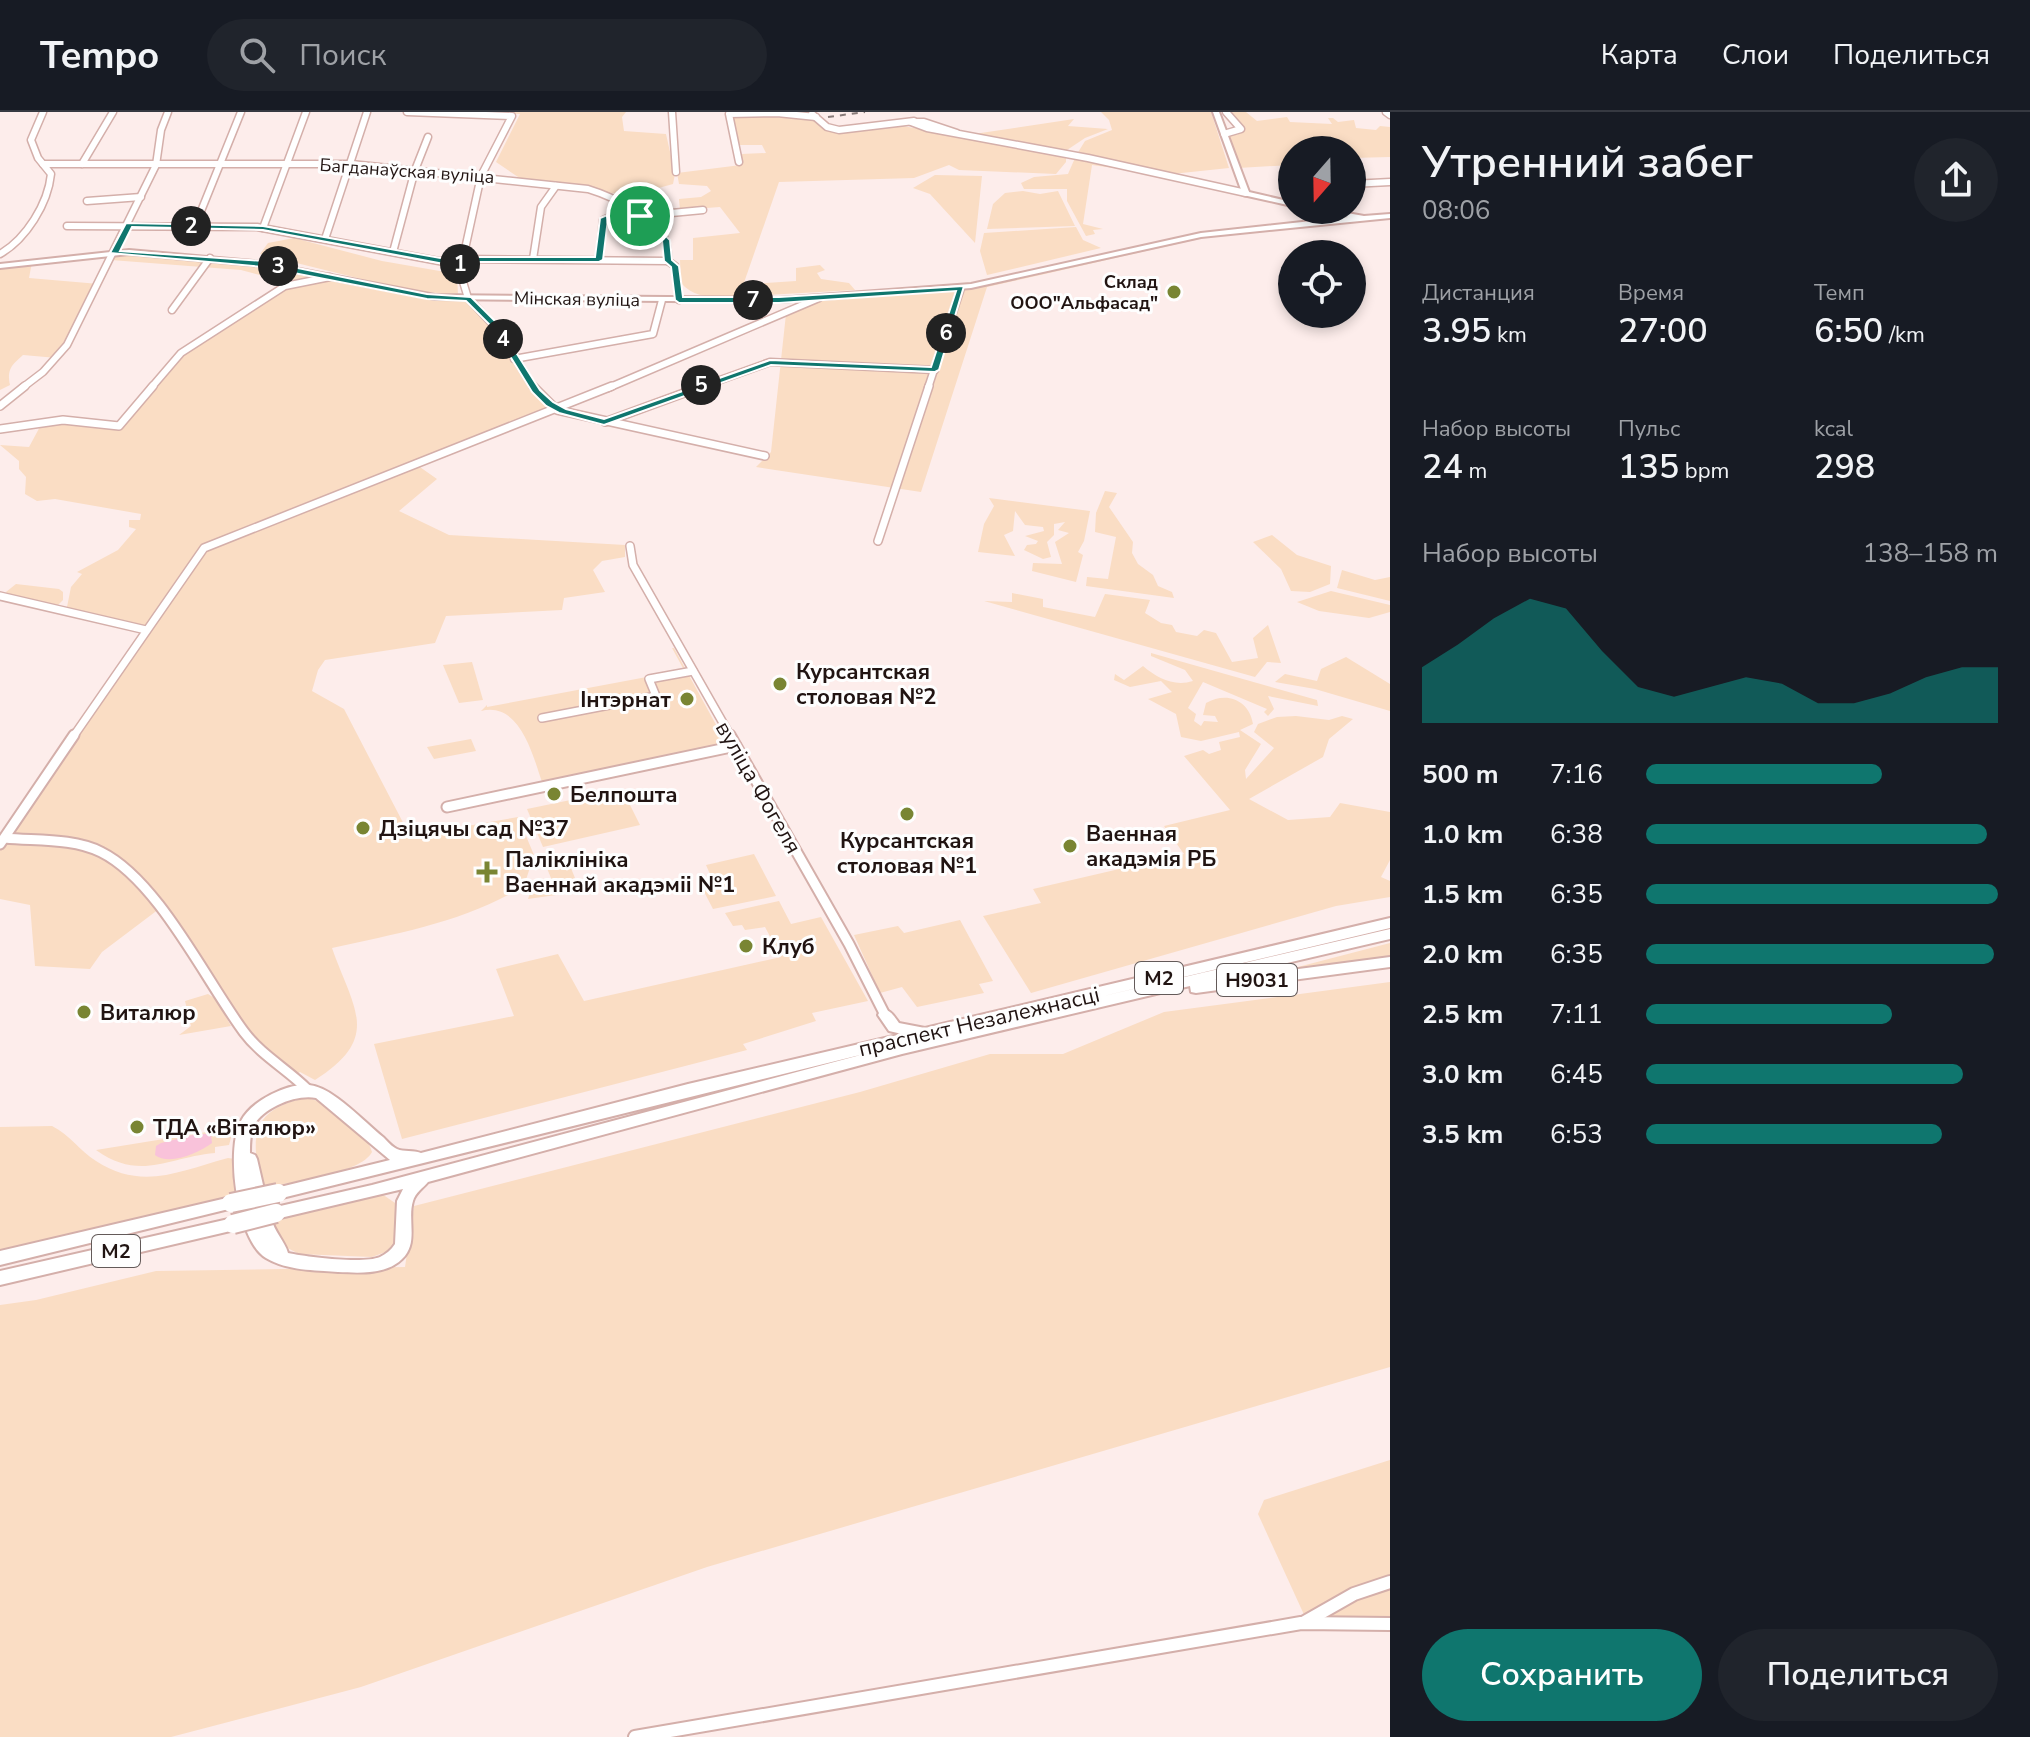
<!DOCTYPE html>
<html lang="ru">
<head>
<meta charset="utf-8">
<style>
  :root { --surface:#171b24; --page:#20242c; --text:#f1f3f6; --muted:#9ea1a6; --line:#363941; --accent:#0f766e }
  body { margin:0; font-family:"Nunito Sans",sans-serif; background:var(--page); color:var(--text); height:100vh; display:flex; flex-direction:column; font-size:30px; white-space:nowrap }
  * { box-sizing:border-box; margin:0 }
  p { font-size:26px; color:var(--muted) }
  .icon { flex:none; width:44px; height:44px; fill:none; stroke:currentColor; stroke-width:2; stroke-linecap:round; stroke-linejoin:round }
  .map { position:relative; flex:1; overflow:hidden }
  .side { display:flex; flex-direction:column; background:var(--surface); width:640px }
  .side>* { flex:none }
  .needle { width:52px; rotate:200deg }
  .fabs { position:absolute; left:1278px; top:24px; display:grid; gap:16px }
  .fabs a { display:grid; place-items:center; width:88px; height:88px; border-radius:50%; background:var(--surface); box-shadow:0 4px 12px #0003; font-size:40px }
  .pin { position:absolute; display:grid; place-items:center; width:68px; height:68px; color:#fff; margin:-34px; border:4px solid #fff; border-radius:50%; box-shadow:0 2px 8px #0007 }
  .km { position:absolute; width:40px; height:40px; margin:-20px; border-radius:50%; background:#222; color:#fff; font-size:22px; line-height:40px; text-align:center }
  .round { display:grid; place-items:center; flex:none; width:84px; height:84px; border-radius:42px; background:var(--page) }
  .headline { display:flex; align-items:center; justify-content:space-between; height:136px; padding:0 32px }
  h1 { font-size:44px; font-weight:600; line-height:60px }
  .stats { display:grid; grid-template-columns:repeat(3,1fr); gap:12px; height:136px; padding:8px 32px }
  .stats div { display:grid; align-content:center }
  .stats b { font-size:34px; font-weight:600 }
  .stats small { font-size:22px; font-weight:400 }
  .stats p { font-size:22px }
  .chart { height:224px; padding:16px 32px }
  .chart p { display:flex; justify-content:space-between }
  .chart svg { width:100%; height:144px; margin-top:8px; fill:var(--accent); opacity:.7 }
  .action { display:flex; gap:16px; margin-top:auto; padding:16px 32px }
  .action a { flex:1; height:92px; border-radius:48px; background:var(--accent); color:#fff; font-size:32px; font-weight:600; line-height:92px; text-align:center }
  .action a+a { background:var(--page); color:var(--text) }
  ul { padding:0 32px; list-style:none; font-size:26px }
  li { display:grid; grid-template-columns:128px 96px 1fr; align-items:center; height:60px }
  li i { height:20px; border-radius:10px; background:var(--accent) }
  header { display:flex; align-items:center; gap:48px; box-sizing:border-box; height:112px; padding:0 40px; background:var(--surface); border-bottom:2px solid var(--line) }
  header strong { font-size:38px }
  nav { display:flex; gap:44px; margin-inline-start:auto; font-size:28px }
  .search { width:560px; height:72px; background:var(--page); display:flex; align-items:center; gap:20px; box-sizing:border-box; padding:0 28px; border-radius:44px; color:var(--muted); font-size:30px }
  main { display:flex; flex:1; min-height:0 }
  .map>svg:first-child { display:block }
  .green { fill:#faddc4 }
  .water { fill:#f9c2da }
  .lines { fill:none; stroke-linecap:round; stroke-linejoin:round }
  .minor-far3-casing { stroke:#d4afaa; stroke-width:9 }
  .minor-far2-casing { stroke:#d4afaa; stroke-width:10 }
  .minor-far1-casing { stroke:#d4afaa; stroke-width:13 }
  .minor-casing { stroke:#d4afaa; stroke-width:16 }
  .major-casing { stroke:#d4afaa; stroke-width:4 }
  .highway-casing { stroke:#d4afaa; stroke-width:4 }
  .minor-far3 { stroke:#fff; stroke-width:6 }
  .minor-far2 { stroke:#fff; stroke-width:7 }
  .minor-far1 { stroke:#fff; stroke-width:9 }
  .minor { stroke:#fff; stroke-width:12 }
  .major { fill:#fff; fill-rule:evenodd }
  .highway { fill:#fff; fill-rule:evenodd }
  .rail { stroke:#887a78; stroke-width:2; stroke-dasharray:6 6; stroke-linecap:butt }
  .highway-bridge-casing { stroke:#d4afaa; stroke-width:22; stroke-linecap:butt }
  .highway-bridge { stroke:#fff; stroke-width:18 }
  .route { fill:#0f766e; stroke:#fff; stroke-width:2; fill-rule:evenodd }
  .poi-dot { fill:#798533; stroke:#fefefe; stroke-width:3 }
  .labels { text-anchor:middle; stroke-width:6; stroke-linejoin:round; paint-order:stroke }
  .far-street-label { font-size:18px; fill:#211412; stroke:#fefefe }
  .far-poi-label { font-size:18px; font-weight:bold; fill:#211412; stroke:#fefefe; text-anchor:end }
  .shield { fill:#fefefe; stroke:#635a59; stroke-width:2 }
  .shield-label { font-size:20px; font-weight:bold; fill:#211412 }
  .poi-label { font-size:22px; font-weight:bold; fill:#211412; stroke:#fefefe; text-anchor:start }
  .street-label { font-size:22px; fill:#211412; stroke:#fefefe }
</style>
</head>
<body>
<header>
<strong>Tempo</strong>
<div class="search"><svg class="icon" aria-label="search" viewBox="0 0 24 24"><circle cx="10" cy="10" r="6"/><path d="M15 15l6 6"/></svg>Поиск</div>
<nav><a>Карта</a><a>Слои</a><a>Поделиться</a></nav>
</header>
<main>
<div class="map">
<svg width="1390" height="1625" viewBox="0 0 1390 1625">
  <rect width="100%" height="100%" fill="#fdedeb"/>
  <!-- green -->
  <g class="green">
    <polygon points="473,0 626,0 622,5 624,19 666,22 675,62 673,72 630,84 654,96 671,93 673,99 644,102 628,96 625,83 521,67 496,50 520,2"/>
    <polygon points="1101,0 1211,0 1229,56 1172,62 1077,42 1085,29 1112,18 1109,8"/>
    <polygon points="1228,0 1246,0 1257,9 1287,5 1290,10 1332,12 1328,6 1333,6 1338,10 1354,8 1356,16 1376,18 1380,14 1390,15 1390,45 1352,46 1352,38 1292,38 1292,53 1238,56 1228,23 1237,23 1243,17"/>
    <path d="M733 2 813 8 831 20 892 12 1066 44V50L1056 62 959 58 949 53 914 66 779 70 739 185C716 185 696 188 681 171L680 148H693V126L740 121 720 95 680 98 679 87 701 85 711 79 707 74 679 72 677 61 741 53V42L766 41 762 33H740L730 3Z"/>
    <polygon points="1074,7 1068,14 1108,17 1085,26 1064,40 974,22"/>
    <polygon points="1075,46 1142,60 1092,53 1083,112 1103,117 1093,118 1095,122 1086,124 1067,89 1067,77 1024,77 1021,71 1034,65 1068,62"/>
    <polygon points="935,63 982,64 975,131 930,82 913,76"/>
    <polygon points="1023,79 1040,82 1058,79 1075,114 987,117 993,92 1005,81"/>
    <polygon points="1076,115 1083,128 1101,136 987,163 980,139 984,121"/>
    <polygon points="1248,118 1247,120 1217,123 987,175 921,380 756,355 771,340 786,202 819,186 947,178 1171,129"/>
    <polygon points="294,126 382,149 457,162 458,183 406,178 260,142 268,131"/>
    <path d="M115 141 263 152 427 185 468 186 493 211 536 280 557 298 417 353 437 367 399 399 449 423 625 433V445L602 449 593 458 605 480 564 486 562 498 446 504 435 531 325 548 318 558 312 579 344 597 410 724 518 705 534 743 524 774C465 810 399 821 332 836 354 898 382 925 315 968L300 960 294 964 245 923 159 797 102 840 90 857 35 854 30 793 0 787V732L145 519 66 500 71 475 82 462 77 460 118 438 136 417 129 415V408H140L141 402 55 387 37 389 25 382 26 365 19 357V349L0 333 29 335 42 311 63 308 119 314 181 241 291 171 241 158 111 148Z"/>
    <path d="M32 150 29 166 99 172 57 246 23 243C11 254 7 257 10 273L0 278V154Z"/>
    <polygon points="820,153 825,158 817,161 821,167 849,171 855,178 748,184 751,172 796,169 796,156"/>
    <polygon points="1105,379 1117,381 1109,395 1133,430 1132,441 1138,452 1153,463 1158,474 1172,480 1174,486 1086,474 1087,465 1108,467 1116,425 1095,420 1096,401"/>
    <polygon points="989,386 1090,399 1084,429 1078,440 1083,443 1076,470 1032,459 1033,451 1062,452 1055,430 1069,421 1058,418 1065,410 1054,412 1054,423 1047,430 1051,445 1043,447 1024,438 1027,433 1036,432 1038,429 1025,424 1044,419 1043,415 1025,413 1015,399 1013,419 1004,423 1015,444 978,440 984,412 994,394"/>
    <polygon points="1272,423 1297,443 1331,454 1330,472 1310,480 1291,479 1281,457 1253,430"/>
    <polygon points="1342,458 1375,468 1390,465 1390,489 1337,476"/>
    <polygon points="16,472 59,477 63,480 63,488 57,494 8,483 6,480"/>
    <polygon points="1331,479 1390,493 1390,500 1369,506 1319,499 1297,490"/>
    <polygon points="1012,481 1043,487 1043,495 1095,505 1105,482 1150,488 1145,501 1161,511 1172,513 1176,520 1197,524 1204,518 1216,521 1232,550 1258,546 1253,526 1268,513 1281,551 1267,550 1255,565 984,489 1012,490"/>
    <path d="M672 536H674L726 631 542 670C533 644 520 589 481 599L487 593V595L684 558Z"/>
    <path d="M1151 541 1317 588 1318 594 1268 584 1274 597 1268 604 1264 600 1267 597 1203 570 1188 596 1196 602 1194 609 1201 614 1204 609 1218 610 1215 604 1203 603 1206 591C1227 579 1249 588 1253 612L1240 618 1261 632 1245 658 1246 667 1274 636 1254 620 1258 612 1277 605 1296 604 1329 608 1342 604 1353 607 1329 627 1323 645 1249 687 1288 708 1330 705 1340 691 1390 700V748L1381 765 1390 769V785L1336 794 1031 881 983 804 1041 791 1033 777 1184 742 1164 714 1230 698 1184 644 1203 638 1209 642 1221 638 1219 630 1240 625 1239 620 1201 629 1181 625 1176 602 1148 587 1172 580 1161 569 1130 575 1114 568 1115 562 1124 568 1143 554C1157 566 1174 575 1193 569L1185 558 1151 544Z"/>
    <polygon points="1346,545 1390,572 1390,599 1315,577 1275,570 1285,562 1317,569 1321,557"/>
    <polygon points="472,550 483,588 459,591 443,553"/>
    <polygon points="471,627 476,639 434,647 427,635"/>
    <polygon points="614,679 630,693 640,713 543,735 527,697"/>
    <polygon points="754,742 776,784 713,797 700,772 713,769 706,753"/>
    <polygon points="566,744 575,766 565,769 570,781 528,787 534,770 536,775 553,771 544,749"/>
    <polygon points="779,789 791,812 821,805 868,889 812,901 816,909 743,932 747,938 402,1027 374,932 514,904 496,857 558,842 584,889 781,845 765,815 745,818 742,813 733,814 725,801"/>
    <polygon points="960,808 993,869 979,872 984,881 917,895 902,875 880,881 854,823 898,814 904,821"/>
    <polygon points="1390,831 1390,845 1263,864"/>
    <polygon points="1390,870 1390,1255 707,1455 361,1575 171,1625 0,1625 0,1193 36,1188 156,1159 405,1155 414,1094 860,980 990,942 1063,942 1164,900"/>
    <polygon points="208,882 216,887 231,914 179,923 191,914 185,889"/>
    <path d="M305 986C323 986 369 1021 372 1040 361 1062 286 1071 261 1076 253 1029 246 999 305 986Z"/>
    <path d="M52 1014C69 1022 80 1039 96 1049 142 1079 180 1059 228 1046L235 1047 243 1081 0 1139V1015Z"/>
    <path d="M213 1019 232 1022 229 1033 215 1035V1041C168 1045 141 1070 96 1038Z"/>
    <polygon points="382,1082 395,1091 397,1131 391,1138 372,1145 299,1142 278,1131 268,1109"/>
    <polygon points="1390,1348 1390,1509 1306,1507 1258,1402 1264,1388"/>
  </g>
  <!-- water -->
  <path class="water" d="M197 1022H211L212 1031C199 1041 169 1054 155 1043L156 1034 161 1031Z"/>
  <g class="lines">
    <defs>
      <g id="minor-far3">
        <polyline points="407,0 512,4 481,64 460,160 468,186 497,217 534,276"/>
        <polyline points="672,0 676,60"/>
        <polyline points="1386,0 1390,3"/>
        <polyline points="812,2 827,15 839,18 914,9"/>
        <polyline points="957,21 924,10 911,10 927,16 1088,46 1246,81"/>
        <polyline points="1224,22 1241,17 1226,0"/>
        <polyline points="739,50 729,2 777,1 816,5"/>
        <path d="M43 52H351L588 77C611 84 658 106 666 130 668 136 668 143 668 149"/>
        <polyline points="82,52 113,0"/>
        <polyline points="1352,72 1390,70"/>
        <polyline points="87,89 141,85"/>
        <polyline points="640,104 703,98"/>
        <polyline points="67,114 257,115 460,153"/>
        <polyline points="195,114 241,0"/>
        <polyline points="263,116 306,0"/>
        <polyline points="325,127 367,0"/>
        <polyline points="393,140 415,58 428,25"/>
        <path d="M0 142C26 127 48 92 51 62L38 46 31 28 43 0"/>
        <polyline points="461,147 668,149"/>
        <polyline points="533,147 541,95 556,74"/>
        <polyline points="599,148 603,108 627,97"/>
        <polyline points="668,149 675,154 679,188"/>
        <polyline points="172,198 210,146"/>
        <polyline points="514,247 653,222 662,188"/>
        <polyline points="22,276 43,260 67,233 156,53 161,18 168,0"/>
        <polyline points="151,276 181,241 285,174 330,165"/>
        <polyline points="608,276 819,186"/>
        <polyline points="698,276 770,250 935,258"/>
        <polyline points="928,276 961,176"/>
      </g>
      <g id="minor-far2">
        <polyline points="533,274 557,298 765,344"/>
        <polyline points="0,294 25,274"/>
        <polyline points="605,310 703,274"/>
        <polyline points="0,317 63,308 119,314 153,274"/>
        <polyline points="878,429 929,274"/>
        <polyline points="630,434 633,453 731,625"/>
        <polyline points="0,484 146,518"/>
        <polyline points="542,606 656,584 649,567 693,559"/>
        <polyline points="73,625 204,436 612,274"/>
      </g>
      <g id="minor-far1">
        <polyline points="730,623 849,832 885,903"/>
        <polyline points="447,695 736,634"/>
        <path d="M5 726C36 729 73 726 101 740 158 768 206 869 244 920 261 943 287 957 307 977"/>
        <polyline points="0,732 74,623"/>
      </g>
      <g id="minor">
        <polyline points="1303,1511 1354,1482 1390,1470"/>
        <polyline points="635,1625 1301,1511 1390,1512"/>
      </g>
      <g id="major">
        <polygon points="1213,0 1219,0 1249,80 1292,90 1292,94 1243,83"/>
        <polygon points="1313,98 1330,98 1364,104 1390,102 1390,106 1201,125 971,176 779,190 435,187 263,154 129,142 0,156 0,152 129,138 263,150 435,183 779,186 971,172 1201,121 1348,105"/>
      </g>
      <g id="highway">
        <path d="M1390 806V816L1095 886 1390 817V827L1214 868 1390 845V855L1196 881 1191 880 1190 874 902 942 428 1070C423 1076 415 1081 413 1089 407 1108 419 1131 402 1147 386 1163 359 1161 338 1160 314 1158 288 1159 266 1146 237 1129 225 1037 241 1009 251 989 287 971 309 973 333 975 364 1010 383 1025 387 1029 392 1035 397 1037 404 1040 413 1038 421 1041L688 972 902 922 889 919 878 903 880 899C890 896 893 903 899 911L925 916ZM868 941 372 1073 276 1095 269 1099 257 1047 255 1043 250 1041C250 1033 250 1023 253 1015 262 996 296 982 316 986L390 1048 272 1077 270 1081 272 1085 278 1087ZM403 1077 397 1089 395 1132C391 1138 386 1142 380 1145 363 1152 307 1145 288 1141 285 1130 274 1119 271 1106L276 1107Z"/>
        <polygon points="231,1085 237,1087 239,1091 237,1095 0,1153 0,1139"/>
        <polygon points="233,1106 239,1107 241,1112 239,1117 0,1173 0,1159"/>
      </g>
    </defs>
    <!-- minor-far3 casing -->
    <use href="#minor-far3" class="minor-far3-casing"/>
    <!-- minor-far2 casing -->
    <use href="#minor-far2" class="minor-far2-casing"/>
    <!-- minor-far1 casing -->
    <use href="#minor-far1" class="minor-far1-casing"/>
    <!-- minor casing -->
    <use href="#minor" class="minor-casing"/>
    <!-- major casing -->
    <use href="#major" class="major-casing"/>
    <!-- highway casing -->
    <use href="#highway" class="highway-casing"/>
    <!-- minor-far3 -->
    <use href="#minor-far3" class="minor-far3"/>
    <!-- minor-far2 -->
    <use href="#minor-far2" class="minor-far2"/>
    <!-- minor-far1 -->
    <use href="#minor-far1" class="minor-far1"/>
    <!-- minor -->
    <use href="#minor" class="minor"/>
    <!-- major -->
    <use href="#major" class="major"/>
    <!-- highway -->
    <use href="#highway" class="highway"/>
    <!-- rail -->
    <polyline class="rail" points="828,5 865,0"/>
    <defs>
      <g id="highway-bridge">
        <polyline points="231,1091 278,1081"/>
        <polyline points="233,1112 276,1101"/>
      </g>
    </defs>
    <!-- highway-bridge casing -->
    <use href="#highway-bridge" class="highway-bridge-casing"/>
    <!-- highway-bridge -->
    <use href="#highway-bridge" class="highway-bridge"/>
  </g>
  <!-- route -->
  <path class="route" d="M627 95 643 102 670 128 672 148 679 154 683 185H779L964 174 939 258 935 260 771 253 604 313 559 301 546 294 532 280 492 215 466 189 427 187 263 155 110 141 126 111 263 114 457 149 461 145H595L600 106ZM627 100 637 105 662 129 664 149 671 155 675 188 679 191H779L956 179 931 255 770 248 604 307 566 297 553 290 540 278 498 212 471 185 427 182 263 149 120 139 132 115 263 118 460 155 465 150H599L603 148 608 107Z"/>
  <!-- markers -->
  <g class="poi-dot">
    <circle cx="1174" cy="180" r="8"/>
    <circle cx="780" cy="572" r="8"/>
    <circle cx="687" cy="587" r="8"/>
    <circle cx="554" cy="682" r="8"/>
    <circle cx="907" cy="702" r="8"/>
    <circle cx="363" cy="716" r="8"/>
    <circle cx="1070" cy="734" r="8"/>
    <path d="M483 748h8v8h8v8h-8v8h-8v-8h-8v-8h8z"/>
    <circle cx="746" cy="834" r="8"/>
    <circle cx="84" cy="900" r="8"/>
    <circle cx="137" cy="1015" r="8"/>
  </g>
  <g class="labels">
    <!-- far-street labels -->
    <g class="far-street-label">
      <text transform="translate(407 59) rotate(4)" y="6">Багданаўская вуліца</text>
      <text transform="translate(577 187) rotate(1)" y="6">Мінская вуліца</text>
    </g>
    <!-- far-poi labels -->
    <g class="far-poi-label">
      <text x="1158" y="176">Склад<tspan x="1158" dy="21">ООО"Альфасад"</tspan></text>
    </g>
    <!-- shield labels -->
    <g class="shield">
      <rect x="1135" y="850" width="48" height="32" rx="6"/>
      <rect x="1217" y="852" width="80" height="32" rx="6"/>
      <rect x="92" y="1123" width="48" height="32" rx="6"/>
    </g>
    <g class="shield-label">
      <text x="1159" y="873">М2</text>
      <text x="1257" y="875">Н9031</text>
      <text x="116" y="1146">М2</text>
    </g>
    <!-- poi labels -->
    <g class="poi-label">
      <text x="796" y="567">Курсантская<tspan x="796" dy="25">столовая №2</tspan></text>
      <text x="671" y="595" text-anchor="end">Інтэрнат</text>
      <text x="570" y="690">Белпошта</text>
      <text x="379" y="724">Дзіцячы сад №37</text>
      <text x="1086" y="729">Ваенная<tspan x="1086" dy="25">акадэмія РБ</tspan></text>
      <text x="907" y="736" text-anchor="middle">Курсантская<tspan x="907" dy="25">столовая №1</tspan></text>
      <text x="505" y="755">Паліклініка<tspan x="505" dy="25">Ваеннай акадэміі №1</tspan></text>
      <text x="762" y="842">Клуб</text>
      <text x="100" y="908">Виталюр</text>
      <text x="153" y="1023">ТДА «Віталюр»</text>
    </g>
    <!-- street labels -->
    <g class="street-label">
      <text transform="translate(759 675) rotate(60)" y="8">вуліца Фогеля</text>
      <text transform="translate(979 909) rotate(-13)" y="8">праспект Незалежнасці</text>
    </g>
  </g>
</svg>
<div class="fabs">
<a><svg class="needle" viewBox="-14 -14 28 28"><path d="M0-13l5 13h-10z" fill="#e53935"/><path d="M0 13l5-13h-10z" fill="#9ea1a6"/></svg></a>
<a><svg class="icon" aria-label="locate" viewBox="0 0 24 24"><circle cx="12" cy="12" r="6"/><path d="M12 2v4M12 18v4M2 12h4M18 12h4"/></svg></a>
</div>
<div class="pin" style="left:640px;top:104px;background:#1e9e55"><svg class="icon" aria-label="arrive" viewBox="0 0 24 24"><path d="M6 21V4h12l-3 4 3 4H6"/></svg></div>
<b class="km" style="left:460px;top:152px">1</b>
<b class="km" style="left:191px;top:114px">2</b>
<b class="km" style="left:278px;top:154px">3</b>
<b class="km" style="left:503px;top:227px">4</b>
<b class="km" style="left:701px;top:273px">5</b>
<b class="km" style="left:946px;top:221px">6</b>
<b class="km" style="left:753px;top:188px">7</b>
</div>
<section class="side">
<div class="headline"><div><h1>Утренний забег</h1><p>08:06</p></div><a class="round"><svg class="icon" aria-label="share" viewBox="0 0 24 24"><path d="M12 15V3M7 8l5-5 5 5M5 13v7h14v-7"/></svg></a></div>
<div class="stats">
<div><p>Дистанция</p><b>3.95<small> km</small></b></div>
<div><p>Время</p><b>27:00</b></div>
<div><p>Темп</p><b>6:50<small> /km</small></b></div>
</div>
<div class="stats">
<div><p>Набор высоты</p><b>24<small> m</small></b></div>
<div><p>Пульс</p><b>135<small> bpm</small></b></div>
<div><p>kcal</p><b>298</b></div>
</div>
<div class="chart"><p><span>Набор высоты</span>138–158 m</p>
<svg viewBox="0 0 160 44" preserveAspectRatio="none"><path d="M0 44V27L10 20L20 12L30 6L40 9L50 22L60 33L70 36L80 33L90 30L100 32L110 38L120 38L130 35L140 30L150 27L160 27V44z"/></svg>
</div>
<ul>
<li><b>500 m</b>7:16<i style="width:67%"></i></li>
<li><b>1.0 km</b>6:38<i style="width:97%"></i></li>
<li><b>1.5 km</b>6:35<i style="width:100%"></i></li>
<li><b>2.0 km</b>6:35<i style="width:99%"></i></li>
<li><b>2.5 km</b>7:11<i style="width:70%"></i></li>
<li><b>3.0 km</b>6:45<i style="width:90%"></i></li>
<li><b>3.5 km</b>6:53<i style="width:84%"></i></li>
</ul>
<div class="action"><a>Сохранить</a><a>Поделиться</a></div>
</section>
</main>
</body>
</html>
